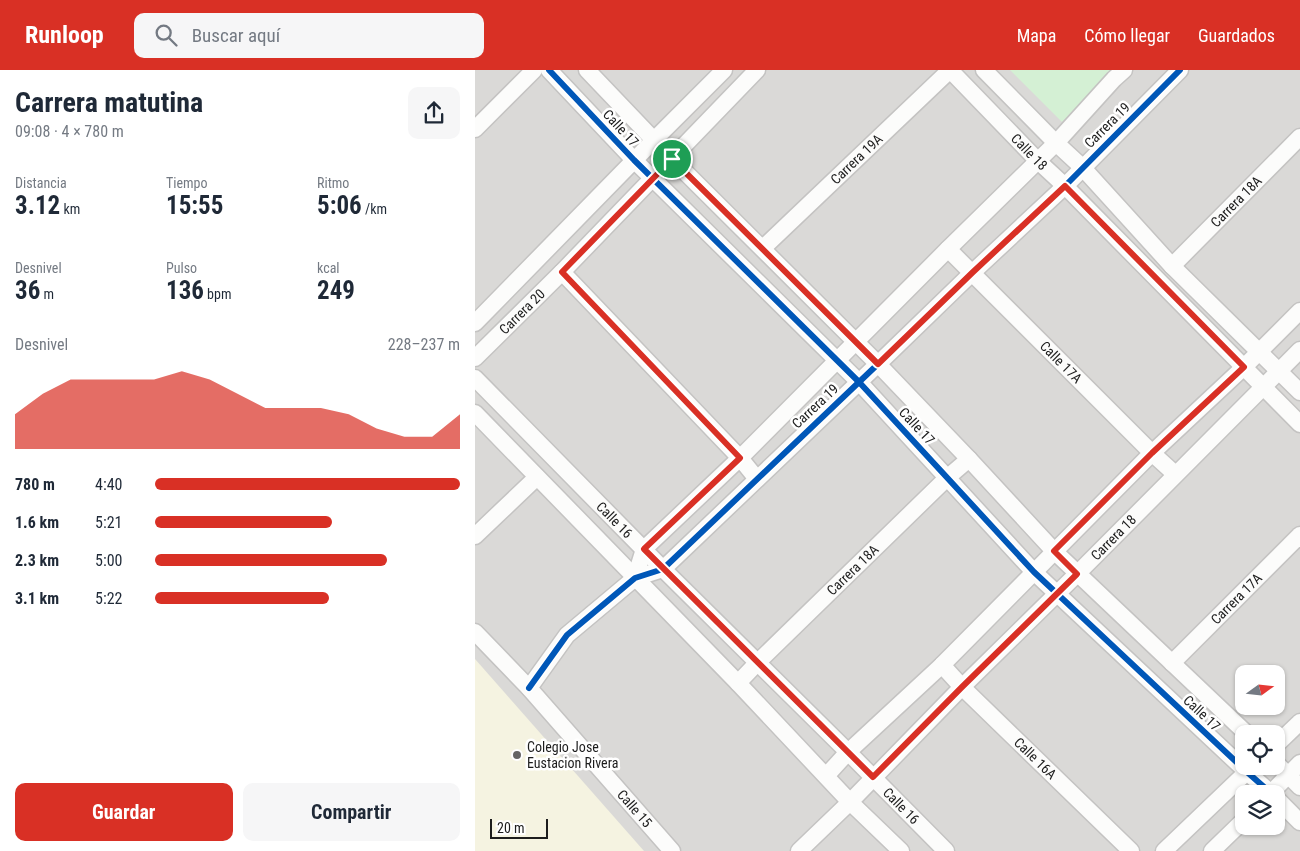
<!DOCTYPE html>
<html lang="es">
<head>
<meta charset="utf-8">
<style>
  :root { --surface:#fff; --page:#f6f6f7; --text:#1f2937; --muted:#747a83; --accent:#d93025 }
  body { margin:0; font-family:"Roboto Condensed",sans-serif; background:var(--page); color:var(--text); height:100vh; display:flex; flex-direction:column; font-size:19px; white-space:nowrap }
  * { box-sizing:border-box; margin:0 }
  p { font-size:16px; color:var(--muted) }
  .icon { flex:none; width:28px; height:28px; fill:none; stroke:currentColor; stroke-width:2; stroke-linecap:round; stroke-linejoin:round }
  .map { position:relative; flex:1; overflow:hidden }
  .panel { display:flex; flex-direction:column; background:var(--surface); width:475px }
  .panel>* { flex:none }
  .needle { width:32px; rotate:75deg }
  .controls { position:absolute; left:760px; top:595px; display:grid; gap:10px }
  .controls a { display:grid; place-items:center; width:50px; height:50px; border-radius:10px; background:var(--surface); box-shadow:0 1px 4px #0004; font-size:25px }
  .scale { position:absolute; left:15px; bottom:12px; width:58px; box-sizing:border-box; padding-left:5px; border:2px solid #1d1d1d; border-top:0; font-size:14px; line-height:18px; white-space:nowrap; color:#1d1d1d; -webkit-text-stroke:4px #fff; paint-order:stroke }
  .pin { position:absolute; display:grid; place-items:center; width:42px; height:42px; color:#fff; margin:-21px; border:2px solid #fff; border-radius:50%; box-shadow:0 1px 5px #0007 }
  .round { display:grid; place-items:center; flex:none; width:52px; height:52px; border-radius:10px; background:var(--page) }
  .headline { display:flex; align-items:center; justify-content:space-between; height:85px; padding:0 15px }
  h1 { font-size:28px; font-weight:700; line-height:38px }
  .figures { display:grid; grid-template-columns:repeat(3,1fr); gap:8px; height:85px; padding:5px 15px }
  .figures div { display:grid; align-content:center }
  .figures b { font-size:25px; font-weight:700 }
  .figures small { font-size:14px; font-weight:400 }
  .figures p { font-size:14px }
  .chart { height:140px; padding:10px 15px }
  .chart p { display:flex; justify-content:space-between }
  .chart svg { width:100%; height:90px; margin-top:5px; fill:var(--accent); opacity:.7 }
  .primary-button { display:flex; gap:10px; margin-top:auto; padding:10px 15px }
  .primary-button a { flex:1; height:58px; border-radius:10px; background:var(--accent); color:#fff; font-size:20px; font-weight:700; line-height:58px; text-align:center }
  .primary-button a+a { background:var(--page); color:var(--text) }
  ul { padding:0 15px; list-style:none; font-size:16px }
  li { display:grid; grid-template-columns:80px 60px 1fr; align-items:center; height:38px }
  li i { height:12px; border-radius:6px; background:var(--accent) }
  header { display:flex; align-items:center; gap:30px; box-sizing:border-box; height:70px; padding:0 25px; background:var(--accent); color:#fff }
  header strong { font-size:24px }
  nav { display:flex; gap:28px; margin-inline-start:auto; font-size:18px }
  .search { width:350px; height:45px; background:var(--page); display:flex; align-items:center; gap:12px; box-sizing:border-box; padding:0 18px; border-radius:10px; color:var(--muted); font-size:19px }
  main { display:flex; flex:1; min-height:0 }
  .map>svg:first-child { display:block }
  .residential { fill:#dad9d7; fill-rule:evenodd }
  .education { fill:#f5f3e1 }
  .park { fill:#d4f0d4 }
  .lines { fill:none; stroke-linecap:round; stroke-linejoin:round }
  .street-casing { stroke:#c4c3c2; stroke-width:19 }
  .street { stroke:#fcfcfb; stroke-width:16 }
  .cycleway-casing { stroke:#fff; stroke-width:9 }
  .cycleway { stroke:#0057b8; stroke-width:6 }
  .route-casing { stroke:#fff; stroke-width:10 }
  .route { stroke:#d93025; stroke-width:6 }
  .poi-dot { fill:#656463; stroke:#fff; stroke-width:2 }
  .labels { text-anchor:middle; stroke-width:5; stroke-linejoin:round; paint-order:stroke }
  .street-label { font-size:14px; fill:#1d1d1d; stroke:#fff }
  .poi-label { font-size:14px; fill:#1d1d1d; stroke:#fff; text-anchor:start }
</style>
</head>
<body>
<header>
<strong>Runloop</strong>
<div class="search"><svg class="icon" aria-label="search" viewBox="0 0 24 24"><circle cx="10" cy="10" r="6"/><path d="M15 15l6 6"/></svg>Buscar aquí</div>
<nav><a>Mapa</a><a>Cómo llegar</a><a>Guardados</a></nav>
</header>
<main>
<section class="panel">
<div class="headline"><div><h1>Carrera matutina</h1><p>09:08 · 4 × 780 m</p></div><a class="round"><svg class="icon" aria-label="share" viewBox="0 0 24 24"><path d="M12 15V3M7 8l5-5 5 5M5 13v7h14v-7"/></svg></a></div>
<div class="figures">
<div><p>Distancia</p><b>3.12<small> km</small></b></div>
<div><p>Tiempo</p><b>15:55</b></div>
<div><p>Ritmo</p><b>5:06<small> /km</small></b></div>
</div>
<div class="figures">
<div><p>Desnivel</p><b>36<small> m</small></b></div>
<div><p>Pulso</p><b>136<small> bpm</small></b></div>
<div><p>kcal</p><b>249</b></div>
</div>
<div class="chart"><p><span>Desnivel</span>228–237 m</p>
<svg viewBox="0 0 160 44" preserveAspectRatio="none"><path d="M0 44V27L10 17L20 10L30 10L40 10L50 10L60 6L70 10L80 17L90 24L100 24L110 24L120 27L130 34L140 38L150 38L160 27V44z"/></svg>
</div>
<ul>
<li><b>780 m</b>4:40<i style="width:100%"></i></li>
<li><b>1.6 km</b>5:21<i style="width:58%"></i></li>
<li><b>2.3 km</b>5:00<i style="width:76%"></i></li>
<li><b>3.1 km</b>5:22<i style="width:57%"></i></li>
</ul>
<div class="primary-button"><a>Guardar</a><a>Compartir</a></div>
</section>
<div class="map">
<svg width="825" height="781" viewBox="0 0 825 781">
  <rect width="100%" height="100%" fill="#ebe9e6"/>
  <!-- residential -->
  <path class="residential" d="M0 0H825V781H0ZM769 604H801V636H769ZM769 664H801V696H769ZM769 724H801V756H769Z"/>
  <!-- education -->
  <polygon class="education" points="0,589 169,781 0,781"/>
  <!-- park -->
  <polygon class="park" points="535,0 637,0 587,52"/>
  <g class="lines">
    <defs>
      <g id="street">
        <polyline points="74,0 159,90 384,312 559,502 772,702 797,724"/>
        <polyline points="112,0 197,89 403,294 494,389 579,481 772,664"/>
        <path id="s1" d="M475 0 563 91 590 116 825 354"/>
        <polyline points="509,0 581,73 607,97 697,196 825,322"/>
        <polyline points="0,59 59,0"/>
        <path id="s2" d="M288 178 475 0"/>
        <path id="s3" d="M473 179 677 383 700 404"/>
        <path id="s4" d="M697 196 825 67"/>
        <polyline points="87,202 265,388 282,409"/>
        <polyline points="0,253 179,70 249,0"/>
        <path id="s5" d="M0 288 87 202 282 0"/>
        <path id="s6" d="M0 308 188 499 373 682 471 781"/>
        <polyline points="0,343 263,613 375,732 426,781"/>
        <polyline points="0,466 62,407"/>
        <polyline points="160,508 169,479 265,388 473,179 581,73 639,9 649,0"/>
        <path id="s7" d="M0 562 54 618 197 781"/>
        <path id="s8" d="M697 593 825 465"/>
        <path id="s9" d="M467 595 487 617 656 781"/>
        <path id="s10" d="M263 613 283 592 473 407 494 389"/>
        <polyline points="54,618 92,565 160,508 188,499 403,294 498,202 590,116 705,0"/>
        <polyline points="801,675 825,652"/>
        <polyline points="801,693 825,717"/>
        <polyline points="351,706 373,682 467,595 677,383 769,297 825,241"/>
        <polyline points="795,724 825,693"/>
        <polyline points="801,728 825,752"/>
        <path id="s11" d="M324 781 375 732 487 617 602 504 825 280"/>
        <polyline points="689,781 778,696"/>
        <polyline points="737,781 769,750"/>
      </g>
    </defs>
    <!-- street casing -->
    <use href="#street" class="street-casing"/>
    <!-- street -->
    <use href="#street" class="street"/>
    <defs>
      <g id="cycleway">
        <polyline points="74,0 159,90 384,312 559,502 772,702 797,724"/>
        <polyline points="54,618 92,565 160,508 188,499 403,294 498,202 590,116 705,0"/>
      </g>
    </defs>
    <!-- cycleway casing -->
    <use href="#cycleway" class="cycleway-casing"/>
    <!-- cycleway -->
    <use href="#cycleway" class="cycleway"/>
  </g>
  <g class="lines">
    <defs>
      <polygon id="route" points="197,89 403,294 498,202 590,116 769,297 677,383 579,481 602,504 487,617 398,707 169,479 265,388 87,202"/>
    </defs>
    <!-- route casing -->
    <use href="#route" class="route-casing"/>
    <!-- route -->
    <use href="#route" class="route"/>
  </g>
  <!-- markers -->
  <circle class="poi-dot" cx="42" cy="685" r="5"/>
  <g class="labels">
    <!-- street labels -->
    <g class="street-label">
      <text transform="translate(632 55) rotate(-45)" y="5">Carrera 19</text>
      <text transform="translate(146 58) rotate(47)" y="5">Calle 17</text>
      <text dy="5" stroke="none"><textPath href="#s1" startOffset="114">Calle 18</textPath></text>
      <text dy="5" stroke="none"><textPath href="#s2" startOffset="129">Carrera 19A</textPath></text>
      <text dy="5" stroke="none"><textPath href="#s4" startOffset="91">Carrera 18A</textPath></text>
      <text dy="5" stroke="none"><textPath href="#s5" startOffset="66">Carrera 20</textPath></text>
      <text dy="5" stroke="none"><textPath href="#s3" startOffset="160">Calle 17A</textPath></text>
      <text transform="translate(340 336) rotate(-43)" y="5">Carrera 19</text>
      <text transform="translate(442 356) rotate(47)" y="5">Calle 17</text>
      <text dy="5" stroke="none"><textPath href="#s6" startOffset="199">Calle 16</textPath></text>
      <text dy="5" stroke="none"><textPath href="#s11" startOffset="444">Carrera 18</textPath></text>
      <text dy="5" stroke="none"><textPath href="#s10" startOffset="161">Carrera 18A</textPath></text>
      <text dy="5" stroke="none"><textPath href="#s8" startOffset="91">Carrera 17A</textPath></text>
      <text transform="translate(727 643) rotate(43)" y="5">Calle 17</text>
      <text dy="5" stroke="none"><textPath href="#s9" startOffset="132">Calle 16A</textPath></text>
      <text dy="5" stroke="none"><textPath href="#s6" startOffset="604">Calle 16</textPath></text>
      <text dy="5" stroke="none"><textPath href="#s7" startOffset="238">Calle 15</textPath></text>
    </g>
    <!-- poi labels -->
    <g class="poi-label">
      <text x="52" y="682">Colegio Jose<tspan x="52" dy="16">Eustacion Rivera</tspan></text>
    </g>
  </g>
</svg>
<div class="controls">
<a><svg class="needle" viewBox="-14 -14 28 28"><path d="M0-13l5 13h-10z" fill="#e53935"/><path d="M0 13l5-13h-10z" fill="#747a83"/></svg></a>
<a><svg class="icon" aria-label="locate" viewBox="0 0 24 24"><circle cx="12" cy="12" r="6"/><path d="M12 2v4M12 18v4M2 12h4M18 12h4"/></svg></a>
<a><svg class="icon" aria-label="layers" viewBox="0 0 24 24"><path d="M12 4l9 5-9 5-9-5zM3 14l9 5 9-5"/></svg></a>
</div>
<div class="scale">20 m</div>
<div class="pin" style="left:197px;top:89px;background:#1e9e55"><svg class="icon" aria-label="arrive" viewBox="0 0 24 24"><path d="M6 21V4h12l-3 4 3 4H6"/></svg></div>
</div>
</main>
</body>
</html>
